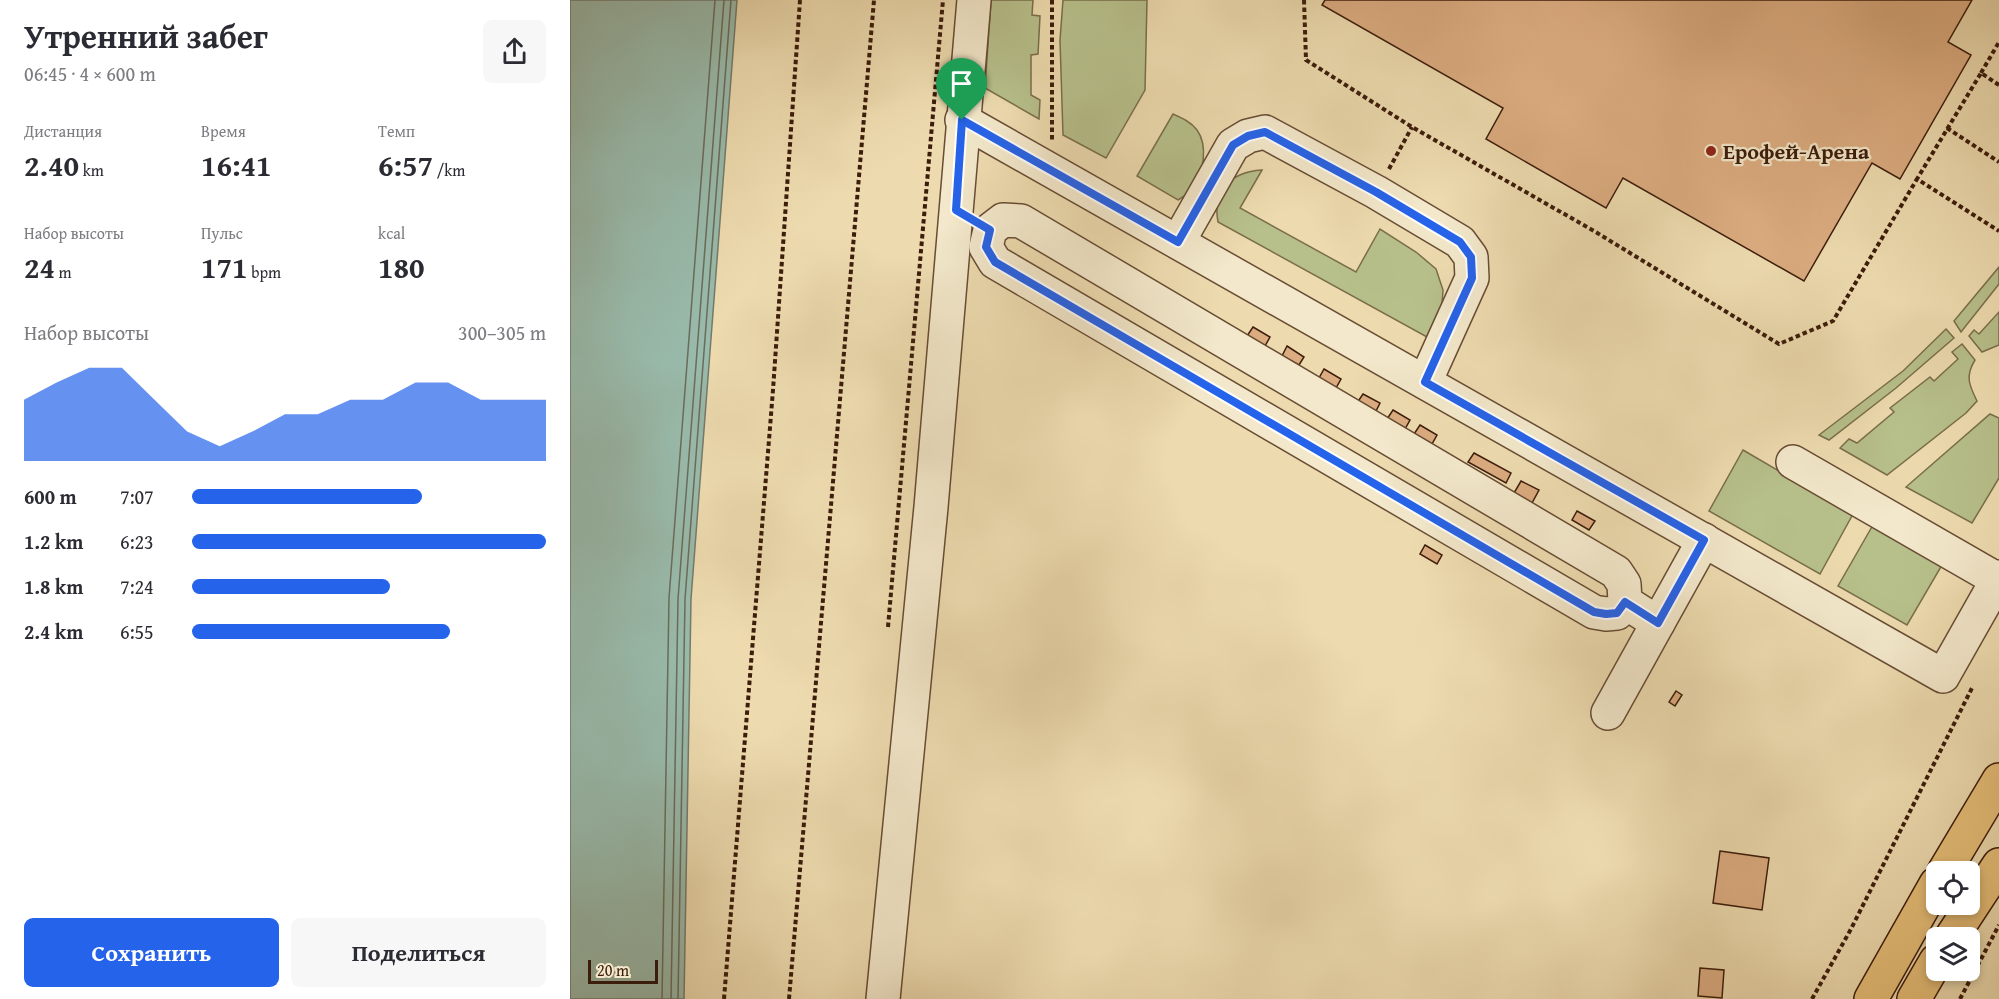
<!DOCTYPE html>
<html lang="ru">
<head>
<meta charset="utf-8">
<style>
  :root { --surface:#fff; --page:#f7f7f7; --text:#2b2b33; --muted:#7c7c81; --accent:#2563eb }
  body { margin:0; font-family:"Gentium Book Plus",serif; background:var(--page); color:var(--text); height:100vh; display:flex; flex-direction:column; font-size:22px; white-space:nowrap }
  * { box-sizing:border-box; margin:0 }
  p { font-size:20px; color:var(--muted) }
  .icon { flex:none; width:33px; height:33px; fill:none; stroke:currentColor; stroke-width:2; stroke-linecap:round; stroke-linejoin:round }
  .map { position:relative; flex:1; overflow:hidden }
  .panel { display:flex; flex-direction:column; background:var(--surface); width:570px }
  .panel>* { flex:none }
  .fabs { position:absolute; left:1356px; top:861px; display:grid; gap:12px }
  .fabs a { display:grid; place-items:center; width:54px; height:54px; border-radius:9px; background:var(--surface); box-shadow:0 3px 9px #0003; font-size:30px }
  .scale { position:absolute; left:18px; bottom:15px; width:70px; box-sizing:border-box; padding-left:6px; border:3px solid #3c1c0b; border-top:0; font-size:16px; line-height:21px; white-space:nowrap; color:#3c1c0b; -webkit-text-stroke:4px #f3e8cb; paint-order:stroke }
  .pin { position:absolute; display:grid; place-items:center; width:51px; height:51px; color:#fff; margin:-62px -26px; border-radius:50% 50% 50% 0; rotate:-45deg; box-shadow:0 0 6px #0007 }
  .pin .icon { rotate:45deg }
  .round { display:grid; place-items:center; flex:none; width:63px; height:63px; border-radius:9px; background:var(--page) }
  .summary { display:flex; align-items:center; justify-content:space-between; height:102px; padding:0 24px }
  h1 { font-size:33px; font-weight:600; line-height:45px }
  .metrics { display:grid; grid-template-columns:repeat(3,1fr); gap:9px; height:102px; padding:6px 24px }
  .metrics div { display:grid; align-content:center }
  .metrics b { font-size:30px; font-weight:600 }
  .metrics small { font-size:16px; font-weight:400 }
  .metrics p { font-size:16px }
  .chart { height:168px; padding:12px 24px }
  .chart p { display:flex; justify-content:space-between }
  .chart svg { width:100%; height:108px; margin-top:6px; fill:var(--accent); opacity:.7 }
  .primary-button { display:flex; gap:12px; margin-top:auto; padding:12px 24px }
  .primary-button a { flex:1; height:69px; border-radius:9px; background:var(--accent); color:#fff; font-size:24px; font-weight:600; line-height:69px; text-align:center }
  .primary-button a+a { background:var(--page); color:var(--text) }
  ul { padding:0 24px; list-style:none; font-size:20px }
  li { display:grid; grid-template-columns:96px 72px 1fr; align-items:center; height:45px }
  li i { height:15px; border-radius:8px; background:var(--accent) }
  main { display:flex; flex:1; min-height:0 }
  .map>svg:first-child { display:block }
  .green { fill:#b7c08b; stroke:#7a6e4b; stroke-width:1.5 }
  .water { fill:#99bbac; stroke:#747b6c; stroke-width:1.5 }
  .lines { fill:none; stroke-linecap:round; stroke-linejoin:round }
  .shore { stroke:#6a6c5c; stroke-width:1.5 }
  .building { fill:#dbac80; stroke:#3c1c0b; stroke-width:1.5 }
  .minor-casing { stroke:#684c34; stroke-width:36 }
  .major-casing { stroke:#3c1c0b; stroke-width:36 }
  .path { stroke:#3c1c0b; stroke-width:4; stroke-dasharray:4.5 3; stroke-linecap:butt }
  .minor { stroke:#f3e8cb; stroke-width:33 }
  .major { stroke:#e6be78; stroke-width:33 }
  .route-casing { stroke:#fff; stroke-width:12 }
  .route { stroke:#2563eb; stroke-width:8 }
  .poi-dot { fill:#8f2418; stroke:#f3e8cb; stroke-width:2 }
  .labels { text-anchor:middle; stroke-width:4.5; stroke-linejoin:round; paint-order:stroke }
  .poi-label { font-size:22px; font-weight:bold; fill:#3c1c0b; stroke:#f3e8cb; text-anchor:start }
</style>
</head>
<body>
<main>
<section class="panel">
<div class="summary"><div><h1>Утренний забег</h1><p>06:45 · 4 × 600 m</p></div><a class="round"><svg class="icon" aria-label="share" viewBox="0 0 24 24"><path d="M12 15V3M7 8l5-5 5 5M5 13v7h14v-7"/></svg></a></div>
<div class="metrics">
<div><p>Дистанция</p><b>2.40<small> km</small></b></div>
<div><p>Время</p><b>16:41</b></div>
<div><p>Темп</p><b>6:57<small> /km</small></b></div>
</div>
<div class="metrics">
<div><p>Набор высоты</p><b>24<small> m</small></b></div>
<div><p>Пульс</p><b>171<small> bpm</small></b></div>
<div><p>kcal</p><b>180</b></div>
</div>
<div class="chart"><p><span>Набор высоты</span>300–305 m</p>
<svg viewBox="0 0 160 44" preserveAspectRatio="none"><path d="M0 44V19L10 12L20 6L30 6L40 19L50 32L60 38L70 32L80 25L90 25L100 19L110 19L120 12L130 12L140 19L150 19L160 19V44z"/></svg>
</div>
<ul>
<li><b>600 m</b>7:07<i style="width:65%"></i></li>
<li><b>1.2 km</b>6:23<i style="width:100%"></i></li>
<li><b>1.8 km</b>7:24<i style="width:56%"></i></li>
<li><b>2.4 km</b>6:55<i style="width:73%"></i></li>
</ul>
<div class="primary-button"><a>Сохранить</a><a>Поделиться</a></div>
</section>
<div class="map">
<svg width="1429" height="999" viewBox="0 0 1429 999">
  <rect width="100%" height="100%" fill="#eddbaf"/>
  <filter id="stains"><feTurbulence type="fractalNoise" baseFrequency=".00333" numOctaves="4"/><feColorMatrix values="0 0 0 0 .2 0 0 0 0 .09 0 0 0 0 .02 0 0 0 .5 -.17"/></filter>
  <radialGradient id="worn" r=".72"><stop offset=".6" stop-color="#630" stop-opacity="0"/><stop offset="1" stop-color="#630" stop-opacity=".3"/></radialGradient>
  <!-- green -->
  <g class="green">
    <polygon points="421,0 463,0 462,15 470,16 468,54 461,55 461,95 470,100 469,119 415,88"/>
    <polygon points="493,0 577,0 575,90 536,158 493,135 490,40"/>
    <path d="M603 114C612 118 621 122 627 130 638 145 634 174 623 188 619 193 613 197 608 200L567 176Z"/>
    <path d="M692 170 670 208 786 272 810 229 846 252 866 269 873 290 871 320 857 337 648 222C642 190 661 172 692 170Z"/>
    <polygon points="1429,267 1429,284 1391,332 1384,321"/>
    <polygon points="1429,312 1429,345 1412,352 1399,336 1404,330 1409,334"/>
    <polygon points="1376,329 1384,338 1326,388 1259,440 1249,435 1333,371"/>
    <path d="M1392 344 1405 360C1395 376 1399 385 1407 401L1396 413 1317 475 1270 448 1279 439 1287 443 1324 412 1320 408 1360 377 1364 381 1388 359 1382 352Z"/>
    <polygon points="1420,414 1429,418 1429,478 1402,523 1336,487"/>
    <polygon points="1173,450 1283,514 1250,574 1139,511"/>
    <polygon points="1303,525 1372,565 1337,625 1268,586"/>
  </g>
  <!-- water -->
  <polygon class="water" points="0,0 167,0 121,599 114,999 0,999"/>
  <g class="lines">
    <!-- shore -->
    <g class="shore">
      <polyline points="92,999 99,598 145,0"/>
      <polyline points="101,999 108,599 154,0"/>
      <polyline points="108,999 115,599 161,0"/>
    </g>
  </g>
  <!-- building -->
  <g class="building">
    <polygon points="755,0 1402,0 1378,42 1401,55 1330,179 1302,163 1234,281 1053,178 1036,208 916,139 933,108 752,5"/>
    <polygon points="683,327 700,337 695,346 677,336"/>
    <polygon points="717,346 734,357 729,365 712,356"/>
    <polygon points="754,369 771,379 766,388 749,378"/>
    <polygon points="793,394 810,403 805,413 787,403"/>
    <polygon points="823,410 840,420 835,429 817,419"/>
    <polygon points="850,425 867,435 862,444 844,434"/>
    <polygon points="904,453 941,473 936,483 898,462"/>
    <polygon points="951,481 969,490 962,503 944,493"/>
    <polygon points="1007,511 1025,521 1019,530 1002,520"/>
    <polygon points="855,545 872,555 867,564 850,554"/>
    <polygon points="1106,691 1112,695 1105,706 1099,702"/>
    <polygon points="1150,851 1199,858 1192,910 1143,903"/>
    <polygon points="1130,968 1154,970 1152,998 1128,996"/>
  </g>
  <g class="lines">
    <defs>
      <g id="minor">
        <polyline points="392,120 1373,676 1429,577"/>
        <polyline points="608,242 663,145 678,136 695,132 806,192 890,242 901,257 902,278 855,382"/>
        <polyline points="1223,462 1428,580"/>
        <polyline points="1055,602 1047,613 1036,614 1024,612 425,262 416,247 420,230 433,220 451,221 1046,572 1054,584 1055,602 1088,623"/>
        <polyline points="1038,713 1134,540"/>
        <polyline points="313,999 361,507 404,0"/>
      </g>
      <g id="major">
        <polyline points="1374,872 1429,780"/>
        <polyline points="1381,938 1429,865"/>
        <polyline points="1301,999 1366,884"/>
        <polyline points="1344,999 1366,961"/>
      </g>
    </defs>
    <!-- minor casing -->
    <use href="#minor" class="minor-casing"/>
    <!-- major casing -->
    <use href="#major" class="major-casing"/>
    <!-- path -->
    <g class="path">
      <polyline points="482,0 482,141"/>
      <polyline points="734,0 736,60 842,127 1024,231 1209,344 1263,321 1347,179"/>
      <polyline points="1411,73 1429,42"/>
      <polyline points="1429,85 1411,73 1347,179 1429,231"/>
      <polyline points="1377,128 1429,162"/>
      <polyline points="819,169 842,127"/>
      <polyline points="318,627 373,0"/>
      <polyline points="154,999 203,390 230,0"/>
      <polyline points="219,999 304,0"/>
      <polyline points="1242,999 1281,929 1403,686"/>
      <polyline points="1390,999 1429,925"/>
    </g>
    <!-- minor -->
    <use href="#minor" class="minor"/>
    <!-- major -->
    <use href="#major" class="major"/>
  </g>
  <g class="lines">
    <defs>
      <polygon id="route" points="392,120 608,242 663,145 678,136 695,132 806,192 890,242 901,257 902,278 855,382 1134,540 1088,623 1055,602 1047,613 1036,614 1024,612 425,262 416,247 420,230 386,210"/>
    </defs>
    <!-- route casing -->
    <use href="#route" class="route-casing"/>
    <!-- route -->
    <use href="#route" class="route"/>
  </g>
  <!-- markers -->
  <circle class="poi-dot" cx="1141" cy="151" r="6"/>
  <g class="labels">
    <!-- poi labels -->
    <g class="poi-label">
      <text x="1153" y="159">Ерофей-Арена</text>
    </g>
  </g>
  <rect width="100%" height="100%" filter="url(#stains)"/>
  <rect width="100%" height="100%" fill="url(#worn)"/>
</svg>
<div class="fabs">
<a><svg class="icon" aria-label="locate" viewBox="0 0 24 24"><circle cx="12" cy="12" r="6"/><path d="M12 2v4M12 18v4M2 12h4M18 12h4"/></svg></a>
<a><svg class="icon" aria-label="layers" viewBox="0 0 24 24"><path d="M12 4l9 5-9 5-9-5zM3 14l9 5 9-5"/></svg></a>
</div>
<div class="scale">20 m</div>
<div class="pin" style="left:392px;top:120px;background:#1e9e55"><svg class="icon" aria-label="arrive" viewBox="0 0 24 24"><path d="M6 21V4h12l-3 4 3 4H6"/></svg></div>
</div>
</main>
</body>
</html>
